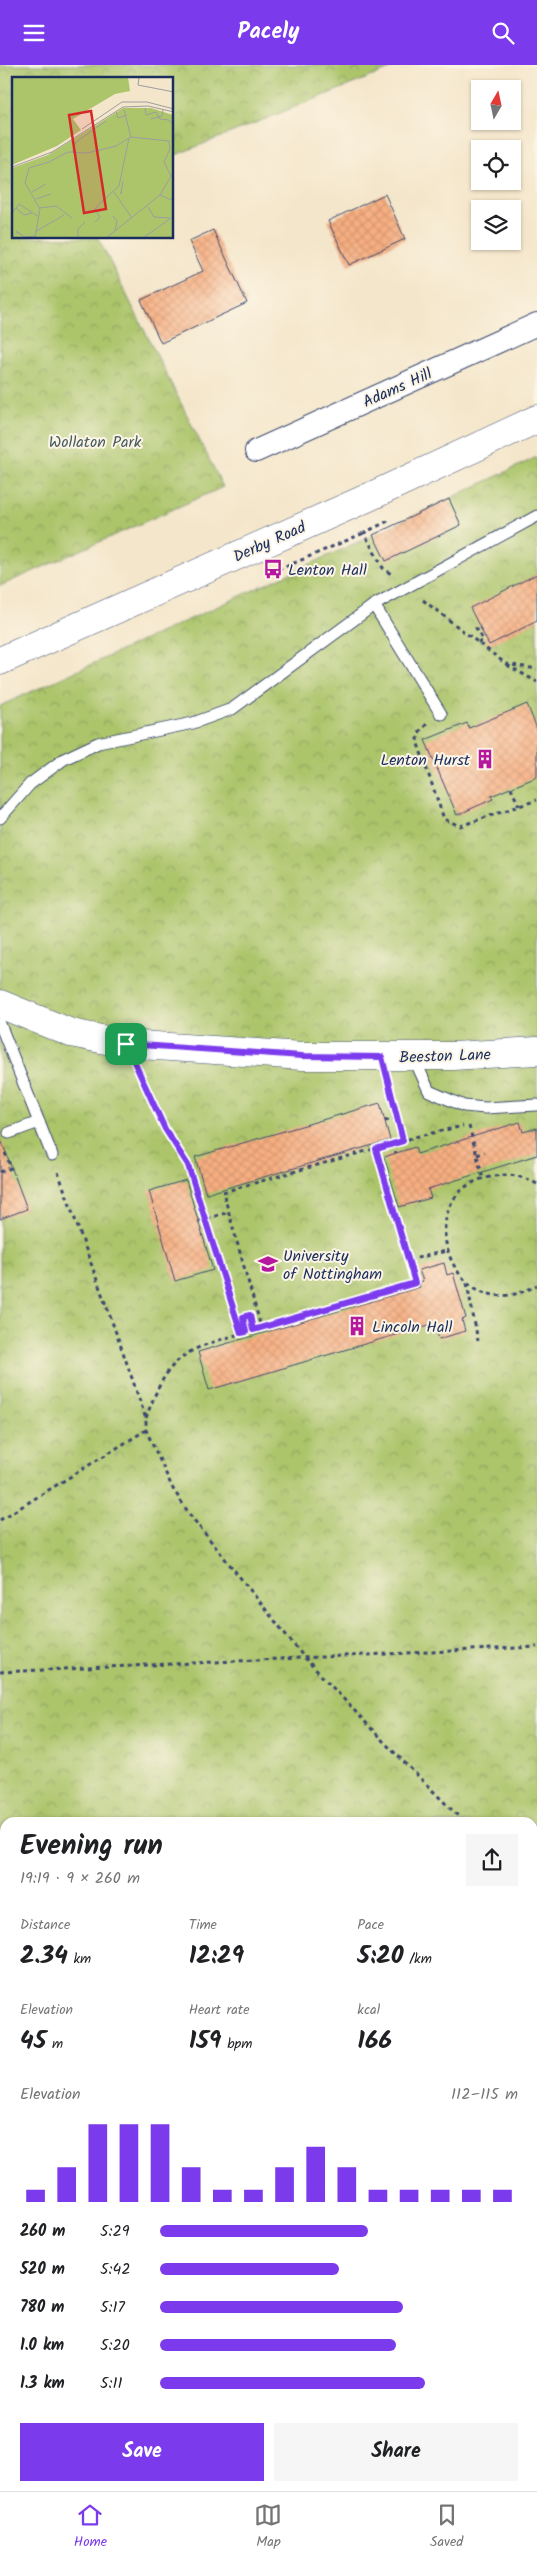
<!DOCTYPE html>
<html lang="en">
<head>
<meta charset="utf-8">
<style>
  :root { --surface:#fff; --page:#f6f6f6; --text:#202124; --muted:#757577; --line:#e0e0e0; --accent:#7c3aed }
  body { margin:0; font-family:Kalam,sans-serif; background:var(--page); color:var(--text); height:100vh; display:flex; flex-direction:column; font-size:19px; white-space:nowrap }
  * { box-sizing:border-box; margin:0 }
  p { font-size:16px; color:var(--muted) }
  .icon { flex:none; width:28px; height:28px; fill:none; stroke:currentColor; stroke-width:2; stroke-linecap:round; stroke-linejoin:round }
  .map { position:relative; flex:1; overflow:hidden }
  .sheet { position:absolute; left:0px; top:1752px; width:538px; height:674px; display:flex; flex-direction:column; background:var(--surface); border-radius:15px 15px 0 0; box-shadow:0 1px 4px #0004 }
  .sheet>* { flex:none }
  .needle { width:32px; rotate:9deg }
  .fabs { position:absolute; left:471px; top:15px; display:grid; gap:10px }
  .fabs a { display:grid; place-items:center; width:50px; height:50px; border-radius:0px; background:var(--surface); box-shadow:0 1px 4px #0004; font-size:25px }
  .pin { position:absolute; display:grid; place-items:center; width:42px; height:42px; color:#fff; margin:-21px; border-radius:10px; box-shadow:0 2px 8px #0006 }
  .round { display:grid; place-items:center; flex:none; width:52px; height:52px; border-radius:0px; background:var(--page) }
  .headline { display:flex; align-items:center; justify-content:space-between; height:85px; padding:0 20px }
  h1 { font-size:28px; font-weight:600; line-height:38px }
  .figures { display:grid; grid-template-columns:repeat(3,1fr); gap:8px; height:85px; padding:5px 20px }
  .figures div { display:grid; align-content:center }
  .figures b { font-size:25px; font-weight:600 }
  .figures small { font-size:14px; font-weight:400 }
  .figures p { font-size:14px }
  .chart { height:140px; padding:10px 20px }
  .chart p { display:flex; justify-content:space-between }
  .chart svg { width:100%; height:90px; margin-top:5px; stroke:var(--accent); stroke-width:6 }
  .button { display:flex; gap:10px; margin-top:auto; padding:10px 20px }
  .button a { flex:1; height:58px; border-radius:0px; background:var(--accent); color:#fff; font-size:20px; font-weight:600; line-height:58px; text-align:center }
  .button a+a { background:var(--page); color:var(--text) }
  ul { padding:0 20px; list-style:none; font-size:16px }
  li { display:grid; grid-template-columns:80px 60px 1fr; align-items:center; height:38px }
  li i { height:12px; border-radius:6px; background:var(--accent) }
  header { display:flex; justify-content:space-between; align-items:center; height:65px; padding:0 20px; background:var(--accent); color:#fff; font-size:22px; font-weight:600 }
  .tab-bar { display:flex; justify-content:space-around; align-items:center; height:70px; border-top:1px solid var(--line); background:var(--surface); font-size:14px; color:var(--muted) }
  .tab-bar a { display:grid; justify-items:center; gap:2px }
  .tab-bar .current { color:var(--accent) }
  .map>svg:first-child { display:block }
  .park { fill:url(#park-crowns); stroke:#647a64; fill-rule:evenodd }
  .building { fill:url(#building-cross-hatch) }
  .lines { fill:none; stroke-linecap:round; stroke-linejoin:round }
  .service-casing { stroke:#3c4a6e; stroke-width:13 }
  .minor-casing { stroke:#3c4a6e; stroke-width:24 }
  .tertiary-casing { stroke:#3c4a6e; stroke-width:29 }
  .trunk-casing { stroke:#3c4a6e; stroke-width:29 }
  .path { stroke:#3c4a6e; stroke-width:3; stroke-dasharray:4 4; stroke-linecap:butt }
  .service { stroke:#fff; stroke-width:11 }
  .minor { stroke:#fff; stroke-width:22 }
  .tertiary { stroke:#fff; stroke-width:28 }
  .trunk { stroke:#fff; stroke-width:28 }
  .path-bridge { stroke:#3c4a6e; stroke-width:3; stroke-dasharray:4 4; stroke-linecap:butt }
  .route-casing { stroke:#fff; stroke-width:10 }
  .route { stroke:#7c3aed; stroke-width:6 }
  .labels { text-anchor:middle; stroke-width:4; stroke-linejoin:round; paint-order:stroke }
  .street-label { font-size:16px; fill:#1b2f5e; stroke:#fcf5e5 }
  .park-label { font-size:16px; fill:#465c62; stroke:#fcf5e5 }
  .poi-label { font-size:16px; fill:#1b2f5e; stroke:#fcf5e5; text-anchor:start }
  .inset-road { fill:none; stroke:#9d9d9f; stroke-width:1 }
  .view { fill:#d62828; fill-opacity:0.15; stroke:#d62828; stroke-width:2.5 }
  .inset-edge { fill:none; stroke:#1b2f5e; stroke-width:2.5 }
</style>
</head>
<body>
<header><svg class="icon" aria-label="menu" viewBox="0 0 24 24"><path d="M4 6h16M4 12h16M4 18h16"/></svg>Pacely<svg class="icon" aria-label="search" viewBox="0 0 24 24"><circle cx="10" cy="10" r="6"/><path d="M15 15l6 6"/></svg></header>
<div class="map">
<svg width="537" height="2426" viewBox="0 0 537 2426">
  <defs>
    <pattern id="park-crowns" width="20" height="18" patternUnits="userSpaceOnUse" patternTransform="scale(1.25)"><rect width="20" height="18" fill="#acc56b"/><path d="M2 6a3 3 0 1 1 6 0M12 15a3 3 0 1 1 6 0" fill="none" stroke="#8ba05b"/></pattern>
    <pattern id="building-cross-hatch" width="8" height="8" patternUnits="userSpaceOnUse" patternTransform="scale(1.25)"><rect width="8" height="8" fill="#f7ae80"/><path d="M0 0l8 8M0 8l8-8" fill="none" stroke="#d39671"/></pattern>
  </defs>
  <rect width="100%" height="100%" fill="#fcf5e5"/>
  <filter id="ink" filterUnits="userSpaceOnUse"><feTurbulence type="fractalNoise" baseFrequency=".02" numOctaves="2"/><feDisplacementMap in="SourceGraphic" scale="10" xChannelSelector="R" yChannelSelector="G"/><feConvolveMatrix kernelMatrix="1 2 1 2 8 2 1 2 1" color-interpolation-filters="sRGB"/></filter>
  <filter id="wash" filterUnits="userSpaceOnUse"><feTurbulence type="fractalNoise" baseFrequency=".0096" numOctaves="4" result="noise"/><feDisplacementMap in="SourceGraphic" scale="20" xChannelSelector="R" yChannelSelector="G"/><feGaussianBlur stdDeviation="1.12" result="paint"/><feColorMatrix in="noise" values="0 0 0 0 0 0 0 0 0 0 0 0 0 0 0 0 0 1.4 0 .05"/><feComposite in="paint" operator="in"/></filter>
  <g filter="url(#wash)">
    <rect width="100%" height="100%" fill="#f4e6ca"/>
    <!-- park -->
    <g class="park">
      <polygon points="0,0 400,0 173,91 172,14 14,14 14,172 98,173 223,422 0,521"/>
      <path d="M537 392V2426H0V641L367 473ZM5 1758H532V2421H5Z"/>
    </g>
    <g id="blocks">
      <!-- building -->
      <g class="building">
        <polygon points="385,129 405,174 349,200 328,156"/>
        <polygon points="213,165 247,238 161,278 141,235 203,206 189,176"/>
        <polygon points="449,434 461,460 386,496 373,470"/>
        <polygon points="537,509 537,556 489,580 470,543"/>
        <polygon points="527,639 537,664 537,712 491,731 493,734 457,750 425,675 467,658 469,663"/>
        <polygon points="380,1038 390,1075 206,1129 195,1092"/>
        <polygon points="520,1057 523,1067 537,1063 537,1090 428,1124 431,1133 399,1142 384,1092 415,1082 417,1089"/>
        <polygon points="2,1077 27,1144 0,1154 0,1078"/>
        <polygon points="186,1115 213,1205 175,1216 149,1126"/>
        <polygon points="444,1198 447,1210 453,1208 466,1253 462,1255 465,1266 439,1274 435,1262 430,1264 429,1260 209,1325 198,1287 420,1222 418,1217 423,1216 419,1205"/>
      </g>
    </g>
  </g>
  <g filter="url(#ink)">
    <use href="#blocks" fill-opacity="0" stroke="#3c4a6e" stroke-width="1"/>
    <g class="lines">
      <defs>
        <g id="service">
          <polyline points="374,540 441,649"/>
          <polyline points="0,753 30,719 64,694 98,678 193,658 232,644 374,540 537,451"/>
          <polyline points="0,959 52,1090"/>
          <polyline points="413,991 429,1026 464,1041 485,1043 537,1040"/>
          <polyline points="9,1068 39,1057"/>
        </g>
        <g id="minor">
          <polyline points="256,386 537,259"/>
          <polyline points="532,2177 537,2175"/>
          <polyline points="266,2421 269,2426"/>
        </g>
        <polyline id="tertiary" points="0,939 71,968 126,979 302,991 453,991 537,986"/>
        <polyline id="trunk" points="0,596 367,433 537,354"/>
      </defs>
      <!-- service casing -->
      <use href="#service" class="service-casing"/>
      <!-- minor casing -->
      <use href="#minor" class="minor-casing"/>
      <!-- tertiary casing -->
      <use href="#tertiary" class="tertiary-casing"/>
      <!-- trunk casing -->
      <use href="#trunk" class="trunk-casing"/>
      <!-- path -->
      <g class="path">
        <polyline points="388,456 364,468 383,503 391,509"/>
        <polyline points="271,508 364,468"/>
        <polyline points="423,535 506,599 537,604"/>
        <polyline points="478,578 483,575 476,563 479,561"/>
        <polyline points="507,600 537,617"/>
        <polyline points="427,659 420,666 417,676 444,754 460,761 537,735"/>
        <polyline points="511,723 519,741"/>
        <polyline points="138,1007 165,1063 188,1100 241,1268"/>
        <polyline points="388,1018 403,1076"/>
        <polyline points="385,1056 397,1053"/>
        <polyline points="469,1061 483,1113"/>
        <polyline points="393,1079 396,1088"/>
        <polyline points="376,1084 415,1218 261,1262 223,1127 419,1071 463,1061"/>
        <polyline points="477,1090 485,1087"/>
        <polyline points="0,1107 11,1103 4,1085"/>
        <polyline points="58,1107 124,1290 146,1354 146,1365 173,1424 190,1450 303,1591 384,1677 465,1758"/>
        <path d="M537 1119C521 1110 507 1108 490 1112 405 1127 451 1270 537 1220"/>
        <polyline points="409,1195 446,1186"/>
        <polyline points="467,1218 478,1276"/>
        <path d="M146 1353C169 1289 183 1285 247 1267L243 1252 250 1250 253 1265 261 1262"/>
        <polyline points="0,1455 146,1365"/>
        <polyline points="0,1607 537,1582"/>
        <polyline points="532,1820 537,1824"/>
        <polyline points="0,1821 5,1824"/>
        <polyline points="532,2027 537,2027"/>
        <polyline points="0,2137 5,2138"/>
        <polyline points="0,2242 5,2241"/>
        <polyline points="0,2332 5,2338"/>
        <polyline points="532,2360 537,2361"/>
        <polyline points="77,2421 80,2426"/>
        <polyline points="125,2421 129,2426"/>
        <polyline points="168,2421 172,2426"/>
        <polyline points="502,2421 504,2426"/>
        <polyline points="84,2426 87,2421"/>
        <polyline points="95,2426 101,2421"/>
        <polyline points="111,2426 113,2426"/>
        <polyline points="202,2426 205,2421"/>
      </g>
      <!-- service -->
      <use href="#service" class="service"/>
      <!-- minor -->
      <use href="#minor" class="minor"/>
      <!-- tertiary -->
      <use href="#tertiary" class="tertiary"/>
      <!-- trunk -->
      <use href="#trunk" class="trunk"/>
      <!-- path-bridge -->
      <polyline class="path-bridge" points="199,1156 229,1147"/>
    </g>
  </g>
  <g class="lines" filter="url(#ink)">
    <defs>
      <polygon id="route" points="126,979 302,991 382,992 403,1076 376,1084 415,1218 253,1265 250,1250 243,1252 246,1267 241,1268 188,1100 165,1064"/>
    </defs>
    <!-- route casing -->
    <use href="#route" class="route-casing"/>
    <!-- route -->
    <use href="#route" class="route"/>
  </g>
  <!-- icons -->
  <defs>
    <symbol id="bus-bare" viewBox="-9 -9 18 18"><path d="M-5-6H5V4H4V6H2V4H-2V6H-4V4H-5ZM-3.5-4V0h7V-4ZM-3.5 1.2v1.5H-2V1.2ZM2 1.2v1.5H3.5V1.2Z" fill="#b5179e" stroke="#fcf5e5" stroke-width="2.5" paint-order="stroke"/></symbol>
    <symbol id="building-bare" viewBox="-9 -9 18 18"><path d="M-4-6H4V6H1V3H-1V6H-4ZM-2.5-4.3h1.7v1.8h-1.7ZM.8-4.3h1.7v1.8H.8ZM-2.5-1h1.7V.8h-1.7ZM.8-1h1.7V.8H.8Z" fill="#b5179e" stroke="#fcf5e5" stroke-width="2.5" paint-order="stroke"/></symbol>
    <symbol id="university-bare" viewBox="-9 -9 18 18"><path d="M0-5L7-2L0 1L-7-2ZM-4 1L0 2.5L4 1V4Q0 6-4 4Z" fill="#b5179e" stroke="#fcf5e5" stroke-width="2.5" paint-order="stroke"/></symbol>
  </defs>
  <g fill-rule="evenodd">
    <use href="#bus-bare" x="259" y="490" width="28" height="28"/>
    <use href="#building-bare" x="471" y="680" width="28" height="28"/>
    <use href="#university-bare" x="254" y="1185" width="28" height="28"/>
    <use href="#building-bare" x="343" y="1247" width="28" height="28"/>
  </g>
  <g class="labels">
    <!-- street labels -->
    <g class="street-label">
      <text transform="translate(397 322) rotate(-24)" y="6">Adams Hill</text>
      <text transform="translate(269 476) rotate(-24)" y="6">Derby Road</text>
      <text transform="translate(445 990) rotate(-2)" y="6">Beeston Lane</text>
    </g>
    <!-- park labels -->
    <g class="park-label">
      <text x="95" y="382">Wollaton Park</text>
    </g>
    <!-- poi labels -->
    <g class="poi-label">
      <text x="288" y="510">Lenton Hall</text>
      <text x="470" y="700" text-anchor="end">Lenton Hurst</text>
      <text x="283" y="1196">University<tspan x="283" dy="18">of Nottingham</tspan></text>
      <text x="372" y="1267">Lincoln Hall</text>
    </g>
  </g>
  <!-- overview -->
  <g transform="translate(12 12)">
    <rect width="161" height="161" fill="#f4e6ca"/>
    <path d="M0 0H116L118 14 103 17 61 42 69 53 45 69 0 88ZM111 31H139L161 38V161H0V91L36 78Z" fill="#acc56b"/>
    <path d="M1 112a7 7 0 1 1 14 0a7 7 0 1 1-14 0Z" fill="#acc56b"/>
    <path class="inset-road" d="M127 1 126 8 162 15M133 31 134 38 144 35 148 42 157 43 162 49M112 33 119 60M104 35 106 41 115 38M139 42 150 39 151 33M70 52 110 25H135L162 32M119 60 157 64M60 75 64 65 94 44M0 90 40 75 111 30 136 29 162 35M109 114V117L111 104M20 115 34 107M102 115 120 141M148 118 162 124M24 122 39 117M136 130 142 140 158 141M4 131 12 138 20 136M27 131 44 129 60 141M0 136 7 127 27 140M101 139 105 144 103 154M83 145 88 140 83 133 85 129 107 109 117 61M23 155 52 138M6 157 4 154 13 160 23 159M23 161 28 132 13 106 17 91 37 85 56 75 75 76 104 69 119 60M66 161V152L73 145M94 161 148 118 159 99 152 85 158 72 157 64M131 161 162 139"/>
    <path class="view" d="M79 34 94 132 72 136 57 38Z"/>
    <rect width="161" height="161" class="inset-edge"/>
  </g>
</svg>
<div class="fabs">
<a><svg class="needle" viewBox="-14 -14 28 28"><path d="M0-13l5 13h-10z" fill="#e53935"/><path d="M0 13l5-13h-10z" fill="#757577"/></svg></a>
<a><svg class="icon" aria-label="locate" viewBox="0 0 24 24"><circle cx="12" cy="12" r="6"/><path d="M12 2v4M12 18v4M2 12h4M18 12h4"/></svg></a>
<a><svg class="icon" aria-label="layers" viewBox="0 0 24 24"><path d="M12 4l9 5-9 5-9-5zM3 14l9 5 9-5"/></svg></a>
</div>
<div class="pin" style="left:126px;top:979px;background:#1e9e55"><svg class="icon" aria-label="arrive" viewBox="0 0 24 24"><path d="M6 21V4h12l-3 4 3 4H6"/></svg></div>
<section class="sheet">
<div class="headline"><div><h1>Evening run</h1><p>19:19 · 9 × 260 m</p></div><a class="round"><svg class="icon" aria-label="share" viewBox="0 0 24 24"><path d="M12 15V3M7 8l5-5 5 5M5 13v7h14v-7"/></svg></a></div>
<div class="figures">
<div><p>Distance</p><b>2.34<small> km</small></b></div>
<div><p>Time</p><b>12:29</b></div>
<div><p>Pace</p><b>5:20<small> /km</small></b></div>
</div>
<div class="figures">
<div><p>Elevation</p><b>45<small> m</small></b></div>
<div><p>Heart rate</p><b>159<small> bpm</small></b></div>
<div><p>kcal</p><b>166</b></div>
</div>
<div class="chart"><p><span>Elevation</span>112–115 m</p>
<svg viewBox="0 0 160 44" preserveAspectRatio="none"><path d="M5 44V38M15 44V27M25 44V6M35 44V6M45 44V6M55 44V27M65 44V38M75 44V38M85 44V27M95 44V17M105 44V27M115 44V38M125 44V38M135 44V38M145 44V38M155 44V38"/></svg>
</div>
<ul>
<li><b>260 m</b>5:29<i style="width:58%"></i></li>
<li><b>520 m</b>5:42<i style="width:50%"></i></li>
<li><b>780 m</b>5:17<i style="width:68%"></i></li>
<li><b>1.0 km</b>5:20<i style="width:66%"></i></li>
<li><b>1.3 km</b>5:11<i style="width:74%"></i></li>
</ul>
<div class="button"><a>Save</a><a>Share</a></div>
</section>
</div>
<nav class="tab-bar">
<a class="current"><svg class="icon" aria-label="home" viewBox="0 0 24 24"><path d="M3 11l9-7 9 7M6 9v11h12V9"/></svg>Home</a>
<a><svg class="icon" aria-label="map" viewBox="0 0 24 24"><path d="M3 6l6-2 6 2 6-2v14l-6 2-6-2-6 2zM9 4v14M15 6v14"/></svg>Map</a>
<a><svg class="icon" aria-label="saved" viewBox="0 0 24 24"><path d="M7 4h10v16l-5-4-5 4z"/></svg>Saved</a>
</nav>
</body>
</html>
